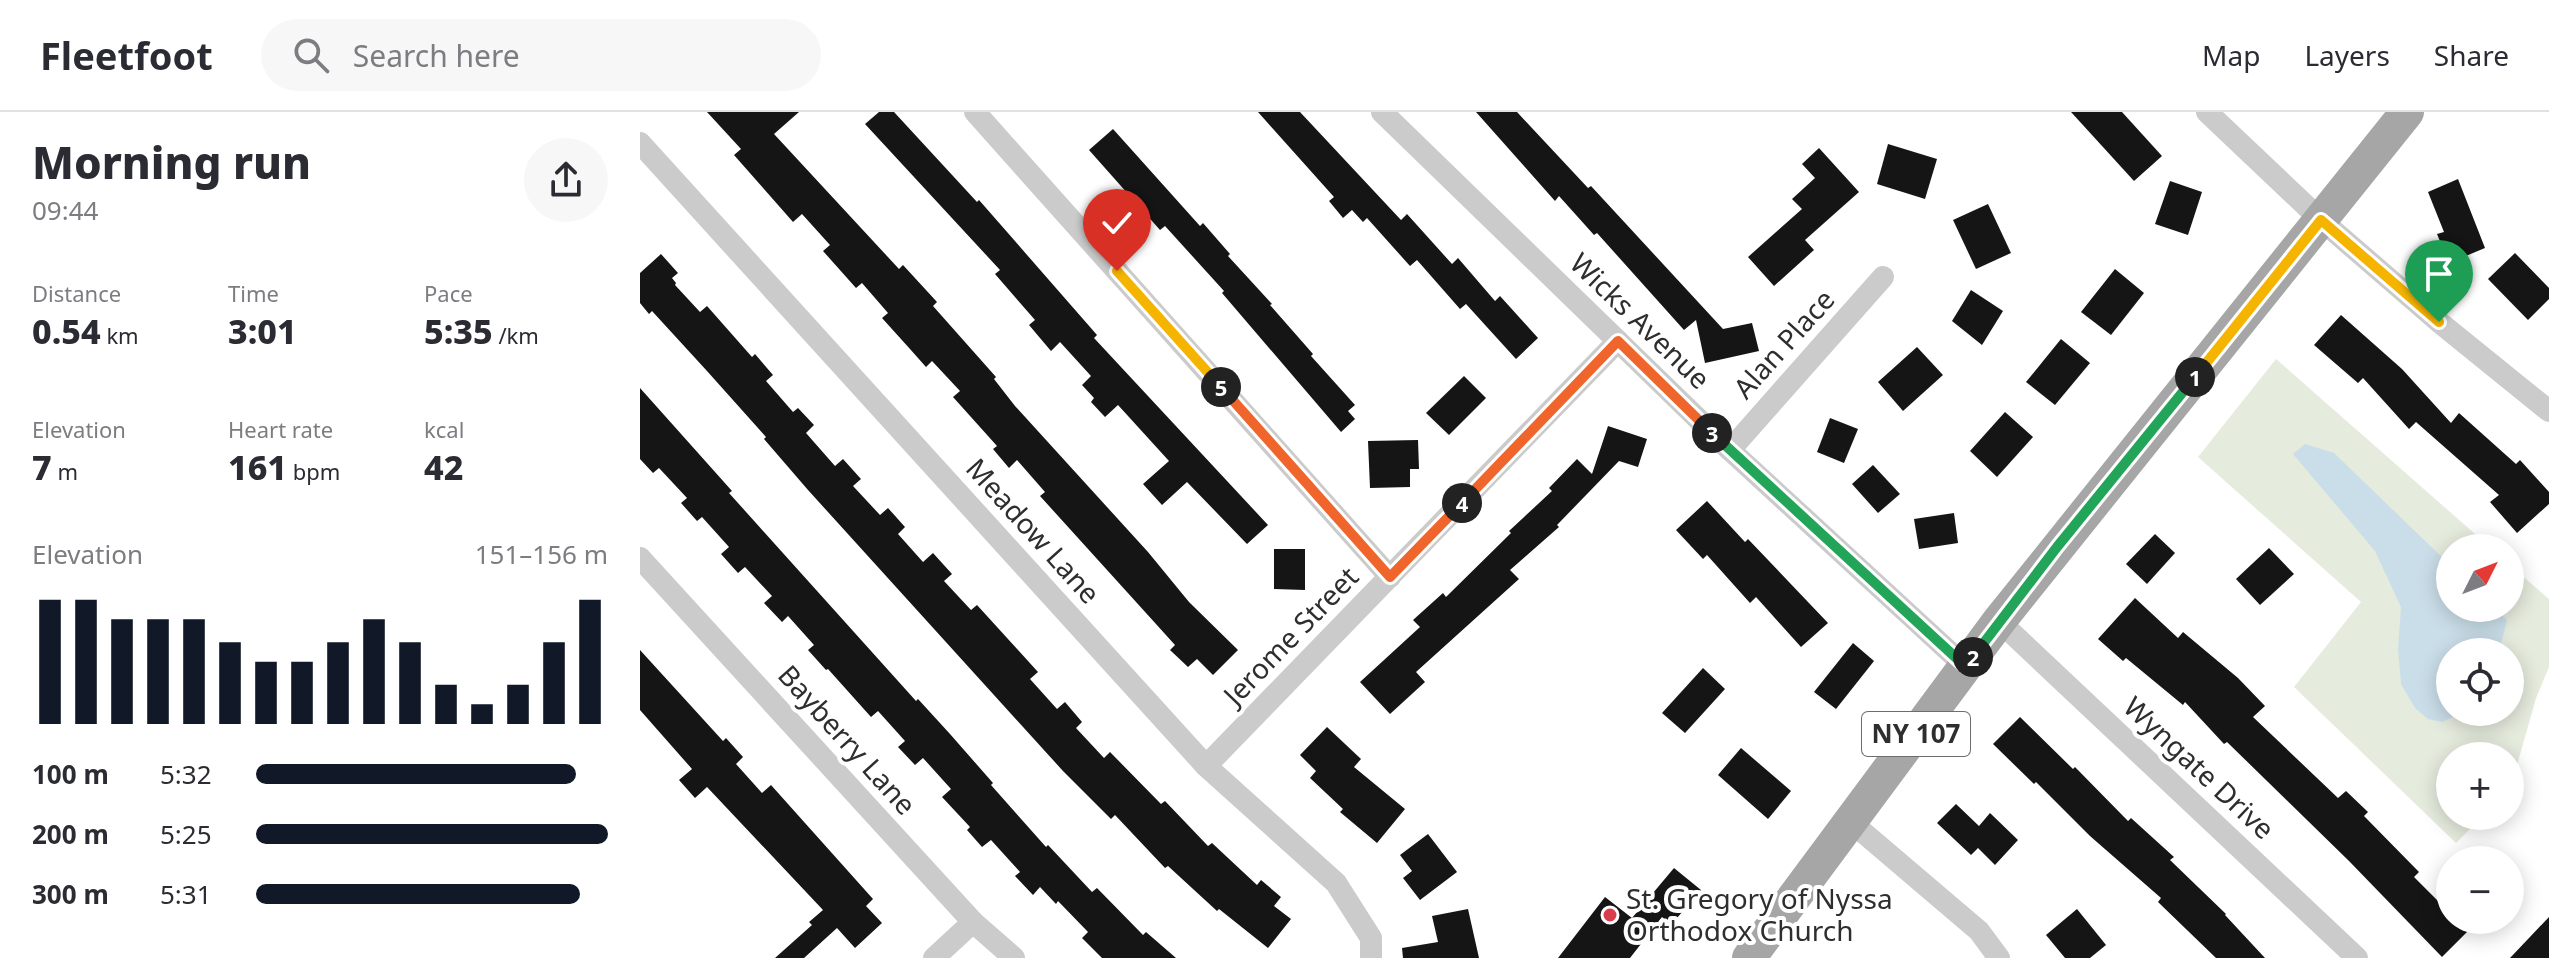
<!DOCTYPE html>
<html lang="en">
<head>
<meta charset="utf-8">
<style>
  :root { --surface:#fff; --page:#f7f7f7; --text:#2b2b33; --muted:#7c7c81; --line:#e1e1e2; --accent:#111827 }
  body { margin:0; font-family:"Noto Sans",sans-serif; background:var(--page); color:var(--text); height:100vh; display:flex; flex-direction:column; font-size:30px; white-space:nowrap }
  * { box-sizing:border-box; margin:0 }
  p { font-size:26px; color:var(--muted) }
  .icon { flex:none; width:44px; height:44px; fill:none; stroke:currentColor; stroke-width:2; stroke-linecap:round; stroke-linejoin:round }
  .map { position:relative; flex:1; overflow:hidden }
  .sheet { display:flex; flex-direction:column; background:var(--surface); width:640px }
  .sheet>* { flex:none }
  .needle { width:52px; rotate:48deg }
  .buttons { position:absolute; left:1796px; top:422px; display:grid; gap:16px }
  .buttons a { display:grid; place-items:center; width:88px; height:88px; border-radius:50%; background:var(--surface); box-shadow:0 4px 20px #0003; font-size:40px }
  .pin { position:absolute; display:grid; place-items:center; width:68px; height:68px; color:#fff; margin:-82px -34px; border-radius:50% 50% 50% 0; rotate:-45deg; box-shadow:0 0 8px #0007 }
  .pin .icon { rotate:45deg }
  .km { position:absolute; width:40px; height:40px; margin:-20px; border-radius:50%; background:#222; color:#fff; font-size:22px; line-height:40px; text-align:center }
  .round { display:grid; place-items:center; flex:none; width:84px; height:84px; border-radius:42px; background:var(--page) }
  .head { display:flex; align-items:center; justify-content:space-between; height:136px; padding:0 32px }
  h1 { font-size:44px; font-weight:800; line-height:60px }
  .figures { display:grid; grid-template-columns:repeat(3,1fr); gap:12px; height:136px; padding:8px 32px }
  .figures div { display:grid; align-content:center }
  .figures b { font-size:34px; font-weight:800 }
  .figures small { font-size:22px; font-weight:400 }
  .figures p { font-size:22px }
  .chart { height:224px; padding:16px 32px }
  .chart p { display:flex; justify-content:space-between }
  .chart svg { width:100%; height:144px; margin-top:8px; stroke:var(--accent); stroke-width:6 }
  ul { padding:0 32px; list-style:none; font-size:26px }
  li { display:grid; grid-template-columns:128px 96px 1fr; align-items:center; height:60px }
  li i { height:20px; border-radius:10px; background:var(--accent) }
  header { display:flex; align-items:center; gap:48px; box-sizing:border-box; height:112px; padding:0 40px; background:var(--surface); border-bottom:2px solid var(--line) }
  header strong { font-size:38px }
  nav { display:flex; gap:44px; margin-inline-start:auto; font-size:28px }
  .search { width:560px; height:72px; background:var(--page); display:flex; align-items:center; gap:20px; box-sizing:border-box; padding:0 28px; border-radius:44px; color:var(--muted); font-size:30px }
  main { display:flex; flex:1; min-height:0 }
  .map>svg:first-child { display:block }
  .green { fill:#e5ebdd; fill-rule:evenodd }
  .water { fill:#cadee9 }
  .building { fill:#151515 }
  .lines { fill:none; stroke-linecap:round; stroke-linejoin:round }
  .minor { stroke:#cbcbcb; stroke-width:22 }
  .primary { stroke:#a6a6a6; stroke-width:34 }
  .split-1-casing { stroke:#fff; stroke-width:16 }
  .split-2-casing { stroke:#fff; stroke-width:16 }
  .split-3-casing { stroke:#fff; stroke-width:16 }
  .split-4-casing { stroke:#fff; stroke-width:16 }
  .split-5-casing { stroke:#fff; stroke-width:16 }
  .split-6-casing { stroke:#fff; stroke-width:16 }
  .split-1 { stroke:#f5b400; stroke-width:10 }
  .split-2 { stroke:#22a559; stroke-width:10 }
  .split-3 { stroke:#22a559; stroke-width:10 }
  .split-4 { stroke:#f0652b; stroke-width:10 }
  .split-5 { stroke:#f0652b; stroke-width:10 }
  .split-6 { stroke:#f5b400; stroke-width:10 }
  .poi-dot { fill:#d93c4c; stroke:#fff; stroke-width:3 }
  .labels { text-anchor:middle; stroke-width:8; stroke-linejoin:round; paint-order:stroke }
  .shield { fill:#fff; stroke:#6d6d6d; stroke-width:2 }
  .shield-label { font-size:26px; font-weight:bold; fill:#2e2e2e }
  .street-label { font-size:28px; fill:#2e2e2e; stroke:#fff }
  .poi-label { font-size:28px; fill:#2e2e2e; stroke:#fff; text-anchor:start }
</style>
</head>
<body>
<header>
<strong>Fleetfoot</strong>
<div class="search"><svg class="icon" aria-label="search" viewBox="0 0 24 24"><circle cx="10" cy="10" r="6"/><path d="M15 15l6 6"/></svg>Search here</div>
<nav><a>Map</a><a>Layers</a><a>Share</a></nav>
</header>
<main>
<section class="sheet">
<div class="head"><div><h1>Morning run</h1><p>09:44</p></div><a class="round"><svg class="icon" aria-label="share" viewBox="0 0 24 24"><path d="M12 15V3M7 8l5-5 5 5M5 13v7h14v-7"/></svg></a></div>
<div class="figures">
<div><p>Distance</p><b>0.54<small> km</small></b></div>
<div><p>Time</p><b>3:01</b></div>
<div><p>Pace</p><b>5:35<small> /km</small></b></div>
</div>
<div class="figures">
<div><p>Elevation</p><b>7<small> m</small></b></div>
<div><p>Heart rate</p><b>161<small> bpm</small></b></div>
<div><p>kcal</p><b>42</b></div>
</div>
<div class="chart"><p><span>Elevation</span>151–156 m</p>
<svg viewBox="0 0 160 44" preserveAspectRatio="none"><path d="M5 44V6M15 44V6M25 44V12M35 44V12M45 44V12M55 44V19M65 44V25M75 44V25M85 44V19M95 44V12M105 44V19M115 44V32M125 44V38M135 44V32M145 44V19M155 44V6"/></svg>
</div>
<ul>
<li><b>100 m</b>5:32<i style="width:91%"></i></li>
<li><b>200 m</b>5:25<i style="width:100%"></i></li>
<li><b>300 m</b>5:31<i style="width:92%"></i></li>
</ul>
</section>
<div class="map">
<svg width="1909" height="846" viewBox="0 0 1909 846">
  <rect width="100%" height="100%" fill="#fff"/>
  <!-- green -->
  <path class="green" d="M1636 247 1851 436H1810V496H1870V453L1909 487V555L1896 586 1870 678V644H1810V704H1843L1816 731 1654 575 1721 490 1558 345ZM1810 540H1870V600H1810Z"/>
  <!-- water -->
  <polygon class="water" points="1665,332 1694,341 1810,453 1810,496 1854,496 1867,508 1859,540 1810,540 1810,600 1823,600 1802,610 1788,607 1775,596 1761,572 1758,537 1761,495 1735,439 1653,342"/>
  <!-- building -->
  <g class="building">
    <polygon points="67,0 159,0 134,22 259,157 263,153 297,190 293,194 356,265 354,267 375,294 508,440 549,490 598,538 573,563 557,547 548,555 530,538 535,533 400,384 405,380 377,348 369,356 353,337 357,334 313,285 320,279 292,249 286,255 270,237 242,206 248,201 222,171 216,176 183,139 190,133 162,102 153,110 94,43 101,37"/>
    <polygon points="239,0 254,0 337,90 339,88 457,223 454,226 628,413 607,432 547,370 522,393 503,372 529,349 478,293 465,305 451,290 454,286 442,273 451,264 420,230 411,239 389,213 395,208 355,162 360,158 225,12"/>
    <polygon points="618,0 660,0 761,108 767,102 812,152 818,146 855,189 860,184 898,226 876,247 826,192 820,197 777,148 770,154 727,106 723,110 712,98 703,106 689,89 694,85"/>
    <polygon points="836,0 877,0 948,76 951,74 1083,217 1112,211 1119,239 1065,251 1056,208 1044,218 957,121 954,123 919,84 915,89"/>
    <polygon points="1431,0 1482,0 1522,44 1494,69"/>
    <polygon points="473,17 560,114 563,111 590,142 588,144 632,192 630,193 673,242 671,244 715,293 708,299 715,307 701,320 582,181 584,179 525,114 520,118 449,38"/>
    <polygon points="1248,32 1297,47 1285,87 1237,72"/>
    <polygon points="1179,36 1219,80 1165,128 1174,138 1134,174 1108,145 1162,97 1152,87 1175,66 1162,52"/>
    <polygon points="1818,67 1845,136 1809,151 1797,122 1804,120 1788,80"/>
    <polygon points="1530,69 1562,80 1548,123 1515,112"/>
    <polygon points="1348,92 1371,141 1336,157 1313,108"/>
    <polygon points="1875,141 1909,176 1909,187 1888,208 1848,167"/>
    <polygon points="21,142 38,161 32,166 36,171 35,173 60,200 67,194 112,245 115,242 133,263 126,269 153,300 158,296 174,313 166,321 195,354 203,347 221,367 213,374 240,403 248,396 265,415 258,422 283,450 293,441 312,462 304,469 331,498 337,493 398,560 390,567 417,597 425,590 442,610 436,616 464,646 470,640 521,692 525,689 568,734 572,731 617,773 621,768 641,785 634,794 651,807 628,836 579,797 577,799 528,754 525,756 475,703 471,707 423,659 168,378 124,327 126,325 67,259 12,199 9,202 0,191 0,161"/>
    <polygon points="1475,157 1504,181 1471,223 1441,200"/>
    <polygon points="1331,178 1363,199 1342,233 1312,209"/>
    <polygon points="1701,203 1762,257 1811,311 1819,301 1876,352 1880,348 1909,380 1909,392 1877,421 1850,390 1859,383 1776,310 1769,317 1723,266 1718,271 1674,233"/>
    <polygon points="1421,227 1450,251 1415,293 1386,270"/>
    <polygon points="1277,235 1303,263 1263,299 1238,270"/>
    <polygon points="824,264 846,286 809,323 786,301"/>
    <polygon points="0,276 92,379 89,381 276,589 278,587 310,622 353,671 351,673 406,735 408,733 452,780 457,776 503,823 506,820 536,846 462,846 442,826 448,820 418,789 416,792 400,775 393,783 375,764 380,760 351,728 342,735 327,718 330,715 302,685 311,677 283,646 275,653 258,635 265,629 238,599 231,605 188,557 186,558 168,538 174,533 148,504 142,510 124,491 132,484 105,455 98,461 81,442 89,435 62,405 57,409 41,391 47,386 19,356 13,361 0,347"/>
    <polygon points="1365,300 1393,325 1357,365 1330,339"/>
    <polygon points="1190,306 1218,317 1204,351 1177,340"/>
    <polygon points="968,314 1007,327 998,355 979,349 917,413 919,415 870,458 879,467 776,560 785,570 750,602 720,570 780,515 773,508 803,481 806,485 871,421 869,419 912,379 909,376 937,347 952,362"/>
    <polygon points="778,328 779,357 770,357 770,375 730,376 728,329"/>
    <polygon points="1233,353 1260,382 1238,401 1212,372"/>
    <polygon points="1067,389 1105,430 1108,427 1188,511 1161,535 1116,485 1110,491 1067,443 1063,447 1036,418"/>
    <polygon points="1314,401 1318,431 1279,437 1274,407"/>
    <polygon points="1515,422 1535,441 1507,472 1486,452"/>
    <polygon points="1629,436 1654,462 1620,493 1596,467"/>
    <polygon points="634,437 665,437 665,478 634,477"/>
    <polygon points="1495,486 1538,526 1543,520 1598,566 1625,594 1613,605 1698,686 1706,679 1728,700 1724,704 1779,760 1774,765 1810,801 1810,808 1817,808 1828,819 1802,845 1709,749 1587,630 1584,632 1545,590 1543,593 1486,546 1483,549 1458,527"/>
    <polygon points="1213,531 1234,549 1196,597 1174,580"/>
    <polygon points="0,538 83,629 86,626 103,645 96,652 122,681 131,673 233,787 226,794 242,811 215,836 197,816 164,846 135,846 172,813 169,810 183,798 67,675 55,686 39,668 52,657 0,598"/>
    <polygon points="1063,556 1085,577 1045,621 1022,601"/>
    <polygon points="1380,605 1433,657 1435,655 1488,709 1491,706 1534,745 1530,748 1586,802 1585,803 1625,846 1576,846 1518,790 1521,786 1450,724 1396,670 1394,672 1353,632"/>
    <polygon points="687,615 721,647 714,655 765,697 737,731 700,700 703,697 670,666 676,659 660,643"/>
    <polygon points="1101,636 1151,679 1128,707 1078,663"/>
    <polygon points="1316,692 1339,714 1350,701 1378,728 1355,753 1338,736 1331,743 1297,711"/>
    <polygon points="788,722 817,760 780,788 763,766 772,759 760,743"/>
    <polygon points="1034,756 1061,778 1031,813 1022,805 990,846 918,846 965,785 992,806"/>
    <polygon points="828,797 839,846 763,846 762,836 798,830 792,804"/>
    <polygon points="1437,797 1466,833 1450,846 1425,846 1406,823"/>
    <polygon points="1909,805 1909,846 1870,846"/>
  </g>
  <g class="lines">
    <!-- minor -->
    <g class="minor">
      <polyline points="335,0 750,465"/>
      <polyline points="742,0 1090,338 1326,555"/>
      <polyline points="1567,0 1681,108 1799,210 1909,299"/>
      <polyline points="0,31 566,654 696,771 731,826 731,846"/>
      <polyline points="1090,338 1243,165"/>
      <polyline points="0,446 333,810 374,846"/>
      <polyline points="1359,509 1717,846"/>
      <polyline points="566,654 978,229"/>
      <polyline points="1211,710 1339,819 1359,846"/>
      <polyline points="294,846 333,810"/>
    </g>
    <!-- primary -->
    <polyline class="primary" points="1109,846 1359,509 1767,0"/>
  </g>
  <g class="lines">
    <defs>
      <polyline id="split-1" points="1555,265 1681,108 1799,210"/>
      <polyline id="split-2" points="1333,545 1417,435 1555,265"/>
      <polyline id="split-3" points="1072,321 1326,555 1333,545"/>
      <polyline id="split-4" points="822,391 978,229 1072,321"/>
      <polyline id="split-5" points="581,275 750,465 822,391"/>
      <polyline id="split-6" points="477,159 581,275"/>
    </defs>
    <!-- split-1 casing -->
    <use href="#split-1" class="split-1-casing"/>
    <!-- split-2 casing -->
    <use href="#split-2" class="split-2-casing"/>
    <!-- split-3 casing -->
    <use href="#split-3" class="split-3-casing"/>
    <!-- split-4 casing -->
    <use href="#split-4" class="split-4-casing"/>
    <!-- split-5 casing -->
    <use href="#split-5" class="split-5-casing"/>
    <!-- split-6 casing -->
    <use href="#split-6" class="split-6-casing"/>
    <!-- split-1 -->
    <use href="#split-1" class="split-1"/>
    <!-- split-2 -->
    <use href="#split-2" class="split-2"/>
    <!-- split-3 -->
    <use href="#split-3" class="split-3"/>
    <!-- split-4 -->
    <use href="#split-4" class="split-4"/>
    <!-- split-5 -->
    <use href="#split-5" class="split-5"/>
    <!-- split-6 -->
    <use href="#split-6" class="split-6"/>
  </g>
  <!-- markers -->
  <circle class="poi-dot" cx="970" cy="803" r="8"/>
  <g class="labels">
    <!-- shield labels -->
    <rect class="shield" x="1222" y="600" width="108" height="44" rx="6"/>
    <g class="shield-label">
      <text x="1276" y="631">NY 107</text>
    </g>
    <!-- street labels -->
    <g class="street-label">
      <text transform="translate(1000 209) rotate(44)" y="10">Wicks Avenue</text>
      <text transform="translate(1144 232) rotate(-48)" y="10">Alan Place</text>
      <text transform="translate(393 419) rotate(48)" y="10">Meadow Lane</text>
      <text transform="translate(651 524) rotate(-46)" y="10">Jerome Street</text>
      <text transform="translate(207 628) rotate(48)" y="10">Bayberry Lane</text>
      <text transform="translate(1559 656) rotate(43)" y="10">Wyngate Drive</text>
    </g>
    <!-- poi labels -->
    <g class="poi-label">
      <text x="986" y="797">St. Gregory of Nyssa<tspan x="986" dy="32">Orthodox Church</tspan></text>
    </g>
  </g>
</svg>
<div class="buttons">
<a><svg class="needle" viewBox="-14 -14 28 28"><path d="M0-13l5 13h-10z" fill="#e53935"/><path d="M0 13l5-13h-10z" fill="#7c7c81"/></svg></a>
<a><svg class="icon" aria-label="locate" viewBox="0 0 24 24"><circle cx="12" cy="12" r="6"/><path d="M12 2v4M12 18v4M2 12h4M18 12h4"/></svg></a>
<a>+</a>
<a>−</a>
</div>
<div class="pin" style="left:1799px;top:210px;background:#1e9e55"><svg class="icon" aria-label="arrive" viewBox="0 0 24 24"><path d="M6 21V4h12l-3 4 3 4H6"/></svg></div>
<div class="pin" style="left:477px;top:159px;background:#d93025"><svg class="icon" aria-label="check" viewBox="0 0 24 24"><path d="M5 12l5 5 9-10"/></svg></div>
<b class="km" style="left:1555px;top:265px">1</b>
<b class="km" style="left:1333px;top:545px">2</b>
<b class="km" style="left:1072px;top:321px">3</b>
<b class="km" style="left:822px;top:391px">4</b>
<b class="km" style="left:581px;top:275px">5</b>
</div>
</main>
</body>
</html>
